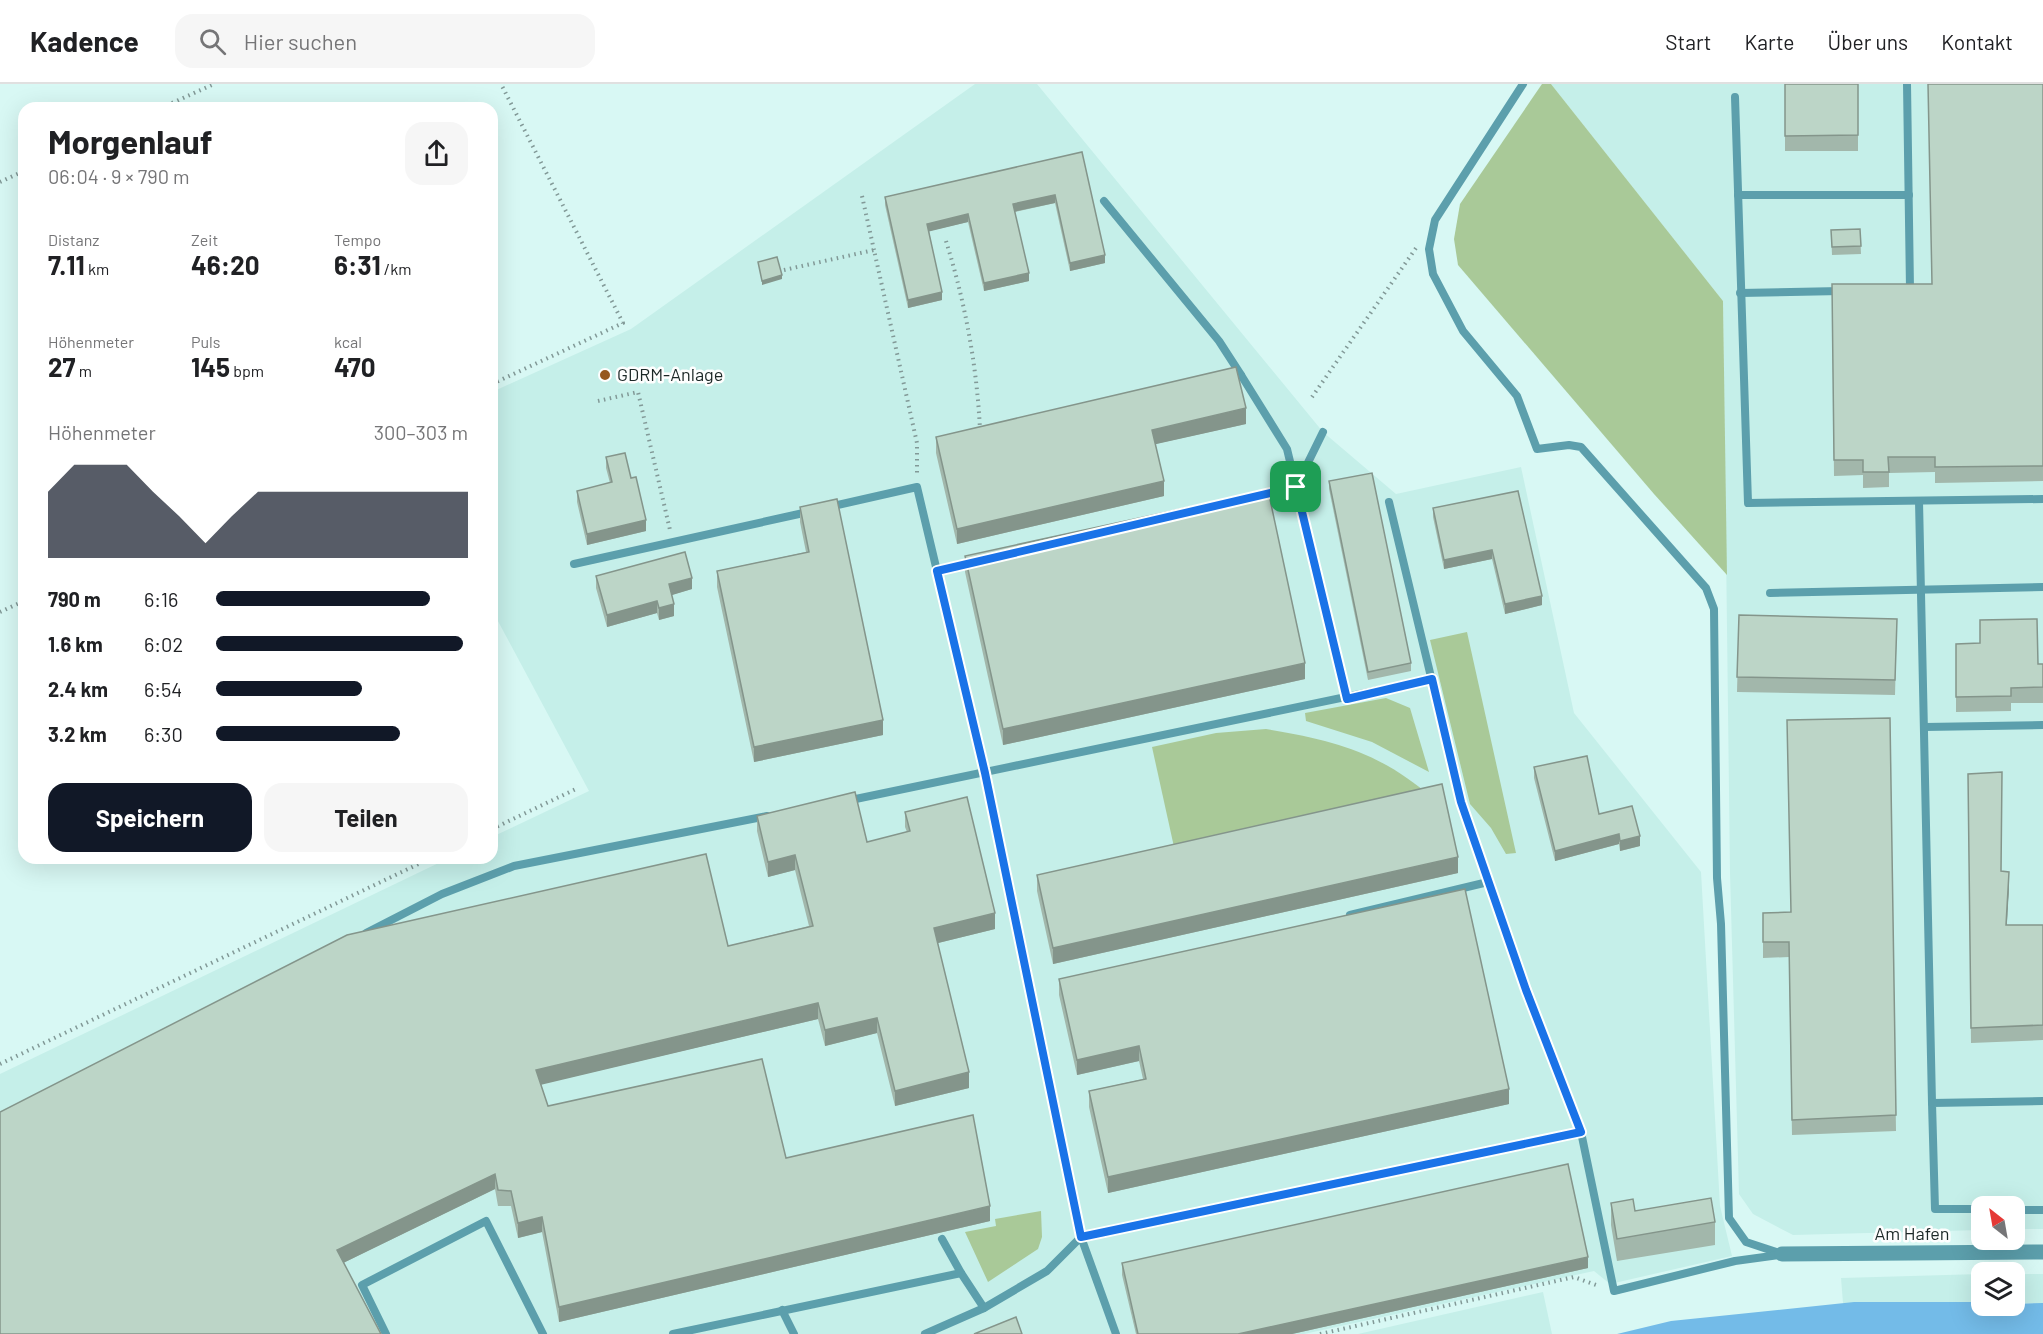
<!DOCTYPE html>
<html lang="de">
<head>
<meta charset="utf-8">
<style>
  :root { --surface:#fff; --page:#f6f6f6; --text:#202124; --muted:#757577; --line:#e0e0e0; --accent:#111827 }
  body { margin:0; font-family:Barlow,sans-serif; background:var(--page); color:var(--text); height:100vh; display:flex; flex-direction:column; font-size:22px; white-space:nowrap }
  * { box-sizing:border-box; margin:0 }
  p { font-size:20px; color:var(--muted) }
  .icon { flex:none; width:33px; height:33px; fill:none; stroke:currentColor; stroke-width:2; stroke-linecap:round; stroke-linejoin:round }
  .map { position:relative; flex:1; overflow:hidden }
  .sheet { position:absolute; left:18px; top:18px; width:480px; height:762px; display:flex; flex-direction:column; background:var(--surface); border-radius:18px; box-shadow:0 6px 24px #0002 }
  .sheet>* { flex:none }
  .needle { width:39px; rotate:329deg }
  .controls { position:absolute; left:1971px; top:1112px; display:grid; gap:12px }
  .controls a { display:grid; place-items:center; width:54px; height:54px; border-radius:12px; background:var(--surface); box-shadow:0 6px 24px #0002; font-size:30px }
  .pin { position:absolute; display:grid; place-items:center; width:51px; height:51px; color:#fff; margin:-26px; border-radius:12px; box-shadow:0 3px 9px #0006 }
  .round { display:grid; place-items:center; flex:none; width:63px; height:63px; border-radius:18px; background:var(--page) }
  .overview { display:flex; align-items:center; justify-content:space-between; height:102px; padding:0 30px }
  h1 { font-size:33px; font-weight:700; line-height:45px }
  .metrics { display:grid; grid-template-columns:repeat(3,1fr); gap:9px; height:102px; padding:6px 30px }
  .metrics div { display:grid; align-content:center }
  .metrics b { font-size:26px; font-weight:700 }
  .metrics small { font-size:16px; font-weight:400 }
  .metrics p { font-size:16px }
  .chart { height:168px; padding:12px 30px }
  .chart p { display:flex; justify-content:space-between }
  .chart svg { width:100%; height:108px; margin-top:6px; fill:var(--accent); opacity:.7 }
  .cta { display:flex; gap:12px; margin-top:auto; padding:12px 30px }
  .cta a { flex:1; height:69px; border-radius:18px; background:var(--accent); color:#fff; font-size:24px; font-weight:700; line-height:69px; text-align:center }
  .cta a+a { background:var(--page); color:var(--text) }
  ul { padding:0 30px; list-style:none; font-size:20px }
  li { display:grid; grid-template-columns:96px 72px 1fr; align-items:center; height:45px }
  li i { height:15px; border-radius:8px; background:var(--accent) }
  header { display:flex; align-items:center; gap:36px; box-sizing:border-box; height:84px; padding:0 30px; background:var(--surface); border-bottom:2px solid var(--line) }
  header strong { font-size:28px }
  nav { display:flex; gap:33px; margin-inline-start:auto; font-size:21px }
  .search { width:420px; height:54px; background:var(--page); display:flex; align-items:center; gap:15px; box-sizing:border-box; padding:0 21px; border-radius:18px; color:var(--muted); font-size:22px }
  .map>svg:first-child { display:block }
  .built { fill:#c5efe9 }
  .green { fill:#a9c998 }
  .water { fill:#73bbe8 }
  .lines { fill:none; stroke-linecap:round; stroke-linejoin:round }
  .path { stroke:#829997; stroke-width:4; stroke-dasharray:1.5 4.5; stroke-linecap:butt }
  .service { stroke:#5c9fac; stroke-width:8 }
  .minor { stroke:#5c9fac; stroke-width:15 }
  .wall { fill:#a2b7ab }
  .shaded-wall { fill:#84958b }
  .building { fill:#bcd5c7; stroke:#84958b; stroke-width:1.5 }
  .route-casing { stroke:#fff; stroke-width:12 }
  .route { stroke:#1a73e8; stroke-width:8 }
  .poi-dot { fill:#96571e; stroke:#fefefe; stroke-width:2 }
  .labels { text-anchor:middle; stroke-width:5; stroke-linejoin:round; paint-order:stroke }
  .poi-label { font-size:18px; fill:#1b2726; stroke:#fefefe; text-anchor:start }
  .street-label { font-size:18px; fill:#1b2726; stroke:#fefefe }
</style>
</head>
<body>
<header>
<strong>Kadence</strong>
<div class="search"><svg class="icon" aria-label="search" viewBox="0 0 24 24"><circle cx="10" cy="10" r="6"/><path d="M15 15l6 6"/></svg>Hier suchen</div>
<nav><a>Start</a><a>Karte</a><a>Über uns</a><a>Kontakt</a></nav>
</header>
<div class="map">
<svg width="2043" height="1250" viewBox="0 0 2043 1250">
  <rect width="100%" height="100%" fill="#d8f8f4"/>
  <!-- built -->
  <g class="built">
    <polygon points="975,0 1037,0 1323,348 1396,410 1521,383 1574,629 1701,788 1720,1122 1732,1172 1610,1200 1594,1187 1304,1250 0,1250 0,990 449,774 492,774 492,753 589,707 492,526 492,308 631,245"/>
    <polygon points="1551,0 2043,0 2043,1145 2015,1145 2014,1122 1982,1122 1981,1146 1793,1151 1753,1130 1739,1110 1730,789 1723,217"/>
    <polygon points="1981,1190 1981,1218 1843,1219 1841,1194"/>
    <rect x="2015" y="1190" width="28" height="29"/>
    <polygon points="1543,1208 1552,1250 1358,1250"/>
  </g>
  <!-- green -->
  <g class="green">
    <polygon points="1542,0 1551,0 1723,217 1727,491 1654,410 1458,181 1454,155 1460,120"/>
    <polygon points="1467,548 1516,769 1506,770 1491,744 1470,720 1430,556"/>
    <polygon points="1386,614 1410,624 1429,688 1372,658 1306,637 1305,629"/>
    <path d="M1266 645C1337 657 1379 668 1434 715L1176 772 1152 663 1216 649Z"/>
    <polygon points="1041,1127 1042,1153 1038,1165 988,1198 965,1148 996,1142 995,1135"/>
  </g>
  <!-- water -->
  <polygon class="water" points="1854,1218 1981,1218 1982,1221 2043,1219 2043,1250 1617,1250 1671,1237"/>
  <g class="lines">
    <!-- path -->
    <g class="path">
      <polyline points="161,24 214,0"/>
      <polyline points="0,98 24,87"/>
      <polyline points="862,112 874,166"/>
      <path d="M946 157C965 218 977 282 980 346"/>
      <polyline points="784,186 874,166 917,359 917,392"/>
      <polyline points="492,300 623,239 501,0"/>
      <polyline points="1312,313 1416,164"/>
      <polyline points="598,317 638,308 670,446"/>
      <polyline points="0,528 24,517"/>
      <polyline points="492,745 578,704"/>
      <polyline points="0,980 431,774"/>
      <polyline points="1320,1250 1574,1193 1599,1202"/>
    </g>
    <!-- service -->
    <g class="service">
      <polyline points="1523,0 1435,136 1429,165 1433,190 1463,247 1517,312 1537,365 1569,361 1581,363 1706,504 1714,525 1717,794 1721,840 1729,1134 1746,1158 1782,1170"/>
      <polyline points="1735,13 1748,419 2043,415"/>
      <polyline points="1738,111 1909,111"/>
      <polyline points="1104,117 1219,257 1241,291"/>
      <polyline points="1907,205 1910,205 1907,0"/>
      <polyline points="1740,209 1841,207"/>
      <polyline points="1230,293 1241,291 1287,365 1347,615"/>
      <polyline points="1296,403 1323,348"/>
      <polyline points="1259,412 1296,403"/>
      <polyline points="1919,417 1932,1019"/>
      <polyline points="1389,418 1461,718 1526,906 1581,1048 1614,1207 1735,1177 1779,1171"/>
      <polyline points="829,423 917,403 985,689 1081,1153 1116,1250"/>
      <polyline points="574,480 808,428"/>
      <polyline points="937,487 973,478"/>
      <polyline points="1770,509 2043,503"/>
      <polyline points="1925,643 2043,641"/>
      <polyline points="846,717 1432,595"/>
      <polyline points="1350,831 1488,798"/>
      <polyline points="366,849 442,810 514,782 767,732"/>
      <polyline points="1982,1125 1935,1125 1932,1019 2043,1017"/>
      <polyline points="2014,1126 2043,1126"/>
      <polyline points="942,1155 961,1189"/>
      <polyline points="782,1226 794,1250"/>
      <polyline points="386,1250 362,1201 486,1137 543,1250"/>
      <polyline points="673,1250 961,1189 984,1224"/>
      <polyline points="925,1250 984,1224 1047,1187 1081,1153 1581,1048"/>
    </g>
    <!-- minor -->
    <polyline class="minor" points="1782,1170 2043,1168"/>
  </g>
  <!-- wall -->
  <g class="wall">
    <rect x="1785" y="0" width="73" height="67"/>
    <polygon points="2043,0 2043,397 1935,399 1935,388 1889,389 1889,403 1863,404 1863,391 1834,392 1832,200 1932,200"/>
    <polygon points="1082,68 1105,179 1070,187 1055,119 1015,128 1029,197 984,207 968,138 929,147 942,216 908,224 885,121 885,113"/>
    <polygon points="1860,145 1861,170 1832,171 1831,146"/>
    <polygon points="1246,340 1155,360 1164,412 957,460 936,369 936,353"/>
    <polygon points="606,373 631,394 646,447 587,461 577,418 577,407 610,399 606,384"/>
    <polygon points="1329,397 1411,579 1411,587 1368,596 1329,405"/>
    <polygon points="1518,407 1542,521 1505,530 1492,475 1444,485 1433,433 1433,424"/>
    <polygon points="800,423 883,651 754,678 717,503 717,487 806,468 800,438"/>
    <polygon points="965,472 1305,595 1003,661 965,488"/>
    <polygon points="596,492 692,505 671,511 674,532 659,536 657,529 607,543 596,504"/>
    <polygon points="1739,531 1897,535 1895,611 1737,608"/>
    <polygon points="1956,560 2038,580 2043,580 2043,619 2011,619 2011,627 1956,628"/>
    <polygon points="1890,634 1896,1047 1792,1051 1789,873 1763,874 1763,844 1790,828"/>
    <polygon points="1534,683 1599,730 1640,762 1620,767 1619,760 1555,777 1534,694"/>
    <polygon points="1968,690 2001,787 2009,803 2006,841 2043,841 2043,956 1971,959"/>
    <polygon points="905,728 995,845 938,859 969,1004 895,1022 877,949 825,962 818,935 541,1000 548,1022 786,1074 990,1137 559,1238 542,1148 518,1154 511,1122 498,1122 495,1105 343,1179 0,1250 728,862 809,842 795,786 768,793 757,747 757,732 867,758 907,748 905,743"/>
    <polygon points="1458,789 1053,880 1037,807 1037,791"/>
    <polygon points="1059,895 1509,1020 1108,1109 1089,1023 1089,1007 1143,995 1139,977 1077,991 1059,911"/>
    <polygon points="1611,1119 1635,1127 1715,1138 1715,1161 1617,1177 1611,1141"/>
    <polygon points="1122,1179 1588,1184 1292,1250 1136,1250 1122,1191"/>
  </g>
  <!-- shaded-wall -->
  <g class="shaded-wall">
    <polygon points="1055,111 1055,119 1013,128 1013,120"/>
    <polygon points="968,130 968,138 927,148 927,140"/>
    <polygon points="1105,171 1105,179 1070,187 1070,179"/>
    <polygon points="1029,189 1029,197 984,207 984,199"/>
    <polygon points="782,191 782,195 762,201 762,197"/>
    <polygon points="942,208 942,216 908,224 908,216"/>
    <polygon points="1246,324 1246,340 1152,361 1152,346"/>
    <polygon points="1164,397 1164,412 957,460 957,445"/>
    <polygon points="646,436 646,447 587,461 587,450"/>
    <polygon points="1492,466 1492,475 1444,485 1444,476"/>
    <polygon points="692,494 692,505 669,512 669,500"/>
    <polygon points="1542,512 1542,521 1505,530 1505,520"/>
    <polygon points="657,517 657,529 607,543 607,531"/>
    <polygon points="674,520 674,532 659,536 659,524"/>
    <polygon points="1305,579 1305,595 1003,661 1003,645"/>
    <polygon points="883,636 883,651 754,678 754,663"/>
    <polygon points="1619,750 1619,760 1555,777 1555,767"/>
    <polygon points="1640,752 1640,762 1620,767 1620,757"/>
    <polygon points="795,771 795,786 768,793 768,778"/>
    <polygon points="1458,773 1458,789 1053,880 1053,864"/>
    <polygon points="2009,788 2009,803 2006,856 2006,841"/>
    <polygon points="995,829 995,845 934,860 934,844"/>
    <polygon points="818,919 818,935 536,1002 536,986"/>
    <polygon points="877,934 877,949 825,962 825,946"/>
    <polygon points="1139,962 1139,977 1077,991 1077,976"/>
    <polygon points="969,988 969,1004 895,1022 895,1007"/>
    <polygon points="1509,1005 1509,1020 1108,1109 1108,1093"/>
    <polygon points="495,1090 495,1105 337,1182 337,1166"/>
    <polygon points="990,1122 990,1137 559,1238 559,1223"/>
    <polygon points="542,1133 542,1148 518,1154 518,1139"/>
    <polygon points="1588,1173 1588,1184 1292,1250 1238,1250"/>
  </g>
  <!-- building -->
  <g class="building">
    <polygon points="1785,0 1858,0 1858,51 1785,52"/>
    <polygon points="1928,0 2043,0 2043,382 1935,383 1935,373 1888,373 1889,388 1863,388 1863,376 1834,376 1832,200 1932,200"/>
    <polygon points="1082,68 1105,171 1070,179 1055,111 1013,120 1029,189 984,199 968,130 927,140 942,208 908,216 885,113"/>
    <polygon points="1860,145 1861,162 1832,163 1831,146"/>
    <polygon points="777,173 782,191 762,197 758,178"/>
    <polygon points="1236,283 1246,324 1152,346 1164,397 957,445 936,353"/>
    <polygon points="625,369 631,394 636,393 646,436 587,450 577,407 612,398 606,373"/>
    <polygon points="1372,389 1411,579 1368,588 1329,397"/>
    <polygon points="1268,406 1305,579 1003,645 965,472"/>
    <polygon points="1518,407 1542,512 1505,520 1492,466 1444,476 1433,424"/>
    <polygon points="837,415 883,636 754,663 717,487 809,468 800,423"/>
    <polygon points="685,468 692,494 669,500 674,520 659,524 657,517 607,531 596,492"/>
    <polygon points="1739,531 1897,535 1895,596 1737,593"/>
    <polygon points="2037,535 2038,580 2043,580 2043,603 2011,604 2011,612 1956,613 1956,560 1980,559 1980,536"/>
    <polygon points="1890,634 1896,1031 1792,1036 1789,858 1763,858 1763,829 1791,828 1787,636"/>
    <polygon points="1587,672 1599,730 1632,722 1640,752 1620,757 1619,750 1555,767 1534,683"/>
    <polygon points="2002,688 2001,787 2009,788 2006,841 2043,841 2043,941 1971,944 1968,690"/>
    <polygon points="1442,700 1458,773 1053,864 1037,791"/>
    <polygon points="855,708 867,758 910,747 905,728 967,713 995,829 934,844 969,988 895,1007 877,934 825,946 818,919 536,986 548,1022 762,975 786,1074 973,1031 990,1122 559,1223 542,1133 518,1139 511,1107 498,1106 495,1090 337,1166 381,1250 0,1250 0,1028 347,851 706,770 728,862 813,842 795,771 768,778 757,732"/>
    <polygon points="1465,805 1509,1005 1108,1093 1089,1007 1146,995 1139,962 1077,976 1059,895"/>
    <polygon points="1568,1080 1588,1173 1238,1250 1138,1250 1122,1179"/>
    <polygon points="1711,1114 1715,1138 1617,1155 1611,1119 1633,1115 1635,1127"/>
    <polygon points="1016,1233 1022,1250 974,1250"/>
  </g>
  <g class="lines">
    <defs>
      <polygon id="route" points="1296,403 1347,615 1432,595 1461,718 1526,906 1581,1048 1081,1153 985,689 937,487"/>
    </defs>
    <!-- route casing -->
    <use href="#route" class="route-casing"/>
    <!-- route -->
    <use href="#route" class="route"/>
  </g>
  <!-- markers -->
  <circle class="poi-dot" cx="605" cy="291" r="6"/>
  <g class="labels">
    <!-- poi labels -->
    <g class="poi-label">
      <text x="617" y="297">GDRM-Anlage</text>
    </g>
    <!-- street labels -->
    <g class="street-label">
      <text x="1912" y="1156">Am Hafen</text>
    </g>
  </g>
</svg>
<div class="controls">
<a><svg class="needle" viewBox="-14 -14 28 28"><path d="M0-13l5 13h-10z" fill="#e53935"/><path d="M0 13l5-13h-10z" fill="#757577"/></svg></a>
<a><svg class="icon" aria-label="layers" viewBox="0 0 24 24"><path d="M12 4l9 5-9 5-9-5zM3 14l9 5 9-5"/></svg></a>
</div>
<div class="pin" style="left:1296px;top:403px;background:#1e9e55"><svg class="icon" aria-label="arrive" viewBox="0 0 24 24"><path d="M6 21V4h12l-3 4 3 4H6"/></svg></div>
<section class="sheet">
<div class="overview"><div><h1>Morgenlauf</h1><p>06:04 · 9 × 790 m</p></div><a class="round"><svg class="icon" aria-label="share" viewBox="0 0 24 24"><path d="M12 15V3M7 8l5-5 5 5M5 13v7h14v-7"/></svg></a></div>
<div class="metrics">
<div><p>Distanz</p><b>7.11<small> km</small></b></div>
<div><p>Zeit</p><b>46:20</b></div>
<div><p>Tempo</p><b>6:31<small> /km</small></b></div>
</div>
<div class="metrics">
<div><p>Höhenmeter</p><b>27<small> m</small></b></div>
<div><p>Puls</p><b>145<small> bpm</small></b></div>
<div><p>kcal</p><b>470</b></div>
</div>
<div class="chart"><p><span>Höhenmeter</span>300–303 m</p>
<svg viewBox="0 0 160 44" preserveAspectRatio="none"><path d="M0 44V17L10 6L20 6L30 6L40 17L50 27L60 38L70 27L80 17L90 17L100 17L110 17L120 17L130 17L140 17L150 17L160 17V44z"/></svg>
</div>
<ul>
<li><b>790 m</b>6:16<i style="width:85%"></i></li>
<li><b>1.6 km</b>6:02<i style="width:98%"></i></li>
<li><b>2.4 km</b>6:54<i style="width:58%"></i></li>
<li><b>3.2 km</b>6:30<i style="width:73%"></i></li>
</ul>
<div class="cta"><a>Speichern</a><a>Teilen</a></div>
</section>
</div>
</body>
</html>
